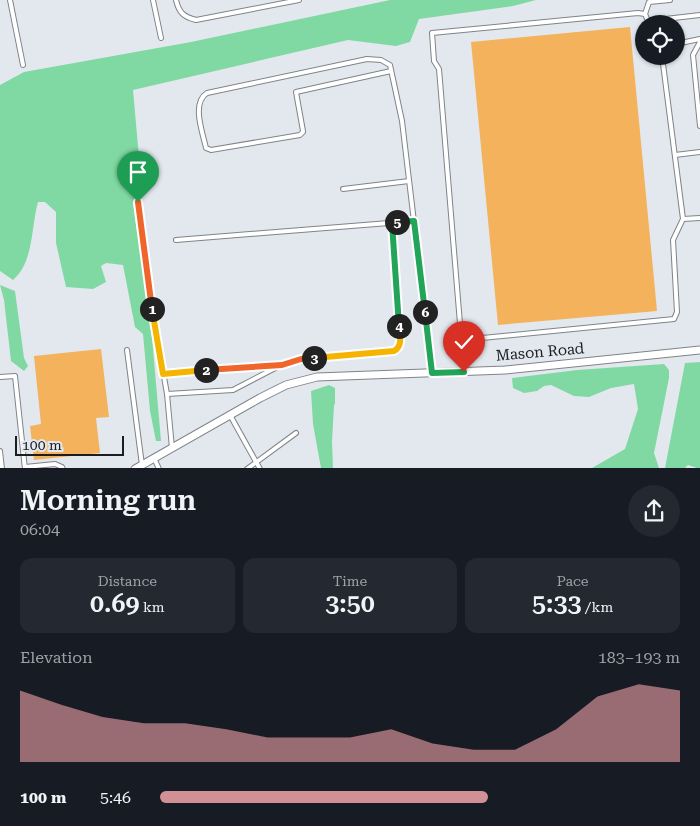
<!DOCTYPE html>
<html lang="en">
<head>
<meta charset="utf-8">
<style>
  :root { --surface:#171b24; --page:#242831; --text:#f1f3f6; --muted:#9ea1a6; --accent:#d18f96 }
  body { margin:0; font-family:"Roboto Serif",serif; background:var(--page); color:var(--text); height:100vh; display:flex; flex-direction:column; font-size:19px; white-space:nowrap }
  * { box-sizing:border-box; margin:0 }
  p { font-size:16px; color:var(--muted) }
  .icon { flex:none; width:28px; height:28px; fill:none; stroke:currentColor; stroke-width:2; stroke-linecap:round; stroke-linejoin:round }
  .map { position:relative; height:468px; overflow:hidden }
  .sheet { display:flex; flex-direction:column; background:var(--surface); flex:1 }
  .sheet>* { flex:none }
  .fabs { position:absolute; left:635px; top:15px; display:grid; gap:10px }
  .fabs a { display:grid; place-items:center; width:50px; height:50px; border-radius:50%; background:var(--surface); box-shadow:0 1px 4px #0004; font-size:25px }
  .scale { position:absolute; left:15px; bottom:12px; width:109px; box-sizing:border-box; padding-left:5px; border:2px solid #1b1d1f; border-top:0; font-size:14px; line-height:18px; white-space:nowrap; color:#1b1d1f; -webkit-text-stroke:4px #e3e8ef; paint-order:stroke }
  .pin { position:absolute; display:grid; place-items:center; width:42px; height:42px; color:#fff; margin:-51px -21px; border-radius:50% 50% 50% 0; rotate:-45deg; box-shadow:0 0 5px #0007 }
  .pin .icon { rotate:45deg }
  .km { position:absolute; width:25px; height:25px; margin:-12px; border-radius:50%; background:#222; color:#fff; font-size:14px; line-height:25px; text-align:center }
  .round { display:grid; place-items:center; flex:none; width:52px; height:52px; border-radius:26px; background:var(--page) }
  .overview { display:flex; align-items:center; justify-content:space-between; height:85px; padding:0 20px }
  h1 { font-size:28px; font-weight:600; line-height:38px }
  .metrics { display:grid; grid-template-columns:repeat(3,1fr); gap:8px; height:85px; padding:5px 20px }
  .metrics div { display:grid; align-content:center; border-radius:12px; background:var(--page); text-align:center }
  .metrics b { font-size:25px; font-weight:600 }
  .metrics small { font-size:14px; font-weight:400 }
  .metrics p { font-size:14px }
  .chart { height:140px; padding:10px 20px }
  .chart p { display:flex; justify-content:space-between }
  .chart svg { width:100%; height:90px; margin-top:5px; fill:var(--accent); opacity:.7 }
  ul { padding:0 20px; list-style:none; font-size:16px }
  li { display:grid; grid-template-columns:80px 60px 1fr; align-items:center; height:38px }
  li i { height:12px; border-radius:6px; background:var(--accent) }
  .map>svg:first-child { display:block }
  .green { fill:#80d9a3 }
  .building { fill:#f3b25b }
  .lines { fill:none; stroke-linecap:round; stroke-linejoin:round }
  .service-casing { stroke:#7f8489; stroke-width:6 }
  .minor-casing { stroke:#7f8489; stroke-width:9 }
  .service { stroke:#fff; stroke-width:4 }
  .minor { stroke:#fff; stroke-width:7 }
  .split-1-casing { stroke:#fff; stroke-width:10 }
  .split-2-casing { stroke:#fff; stroke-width:10 }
  .split-3-casing { stroke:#fff; stroke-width:10 }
  .split-4-casing { stroke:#fff; stroke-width:10 }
  .split-5-casing { stroke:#fff; stroke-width:10 }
  .split-6-casing { stroke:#fff; stroke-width:10 }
  .split-7-casing { stroke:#fff; stroke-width:10 }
  .split-1 { stroke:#f0652b; stroke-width:6 }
  .split-2 { stroke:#f5b400; stroke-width:6 }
  .split-3 { stroke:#f0652b; stroke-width:6 }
  .split-4 { stroke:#f5b400; stroke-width:6 }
  .split-5 { stroke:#22a559; stroke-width:6 }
  .split-6 { stroke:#22a559; stroke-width:6 }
  .split-7 { stroke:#22a559; stroke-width:6 }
  .labels { text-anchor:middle; stroke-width:4.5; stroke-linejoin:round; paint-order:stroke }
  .street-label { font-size:15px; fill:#1b1d1f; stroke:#e3e8ef }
</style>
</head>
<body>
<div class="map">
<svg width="700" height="469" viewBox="0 0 700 469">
  <rect width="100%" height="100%" fill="#e3e8ef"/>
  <!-- green -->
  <g class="green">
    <path d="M390 0H536L513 6 419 19 410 42 396 46 348 40 133 90 142 191 133 203 152 337 161 441H156L150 411 143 334 135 327 123 265 106 263 101 266 106 282 93 289 66 287 56 243V212L45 202H38C31 227 34 262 13 280L0 271V85L24 72 191 42Z"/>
    <polygon points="0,285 15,291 24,358 28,366 24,371 11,361 4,300"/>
    <polygon points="700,362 700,468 697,468 688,465 685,468 665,468 685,363"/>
    <polygon points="664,364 669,370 669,378 654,453 659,468 592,468 625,449 638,409 634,384 611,388 589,397 574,396 551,385 544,386 537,391 524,393 513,388 512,378 577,370"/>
    <polygon points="329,385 335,388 335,404 334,405 332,442 333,468 321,468 313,424 311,391"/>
  </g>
  <!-- building -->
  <g class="building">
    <polygon points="630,27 657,311 498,325 471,42"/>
    <polygon points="101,349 109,417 96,418 100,453 34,460 30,426 41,424 34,356"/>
  </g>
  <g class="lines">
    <defs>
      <g id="service">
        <polyline points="10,0 23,65"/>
        <polyline points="153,0 161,38"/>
        <path d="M176 0C179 13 184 17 196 20L299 0"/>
        <polyline points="645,14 649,2 670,0"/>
        <polyline points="648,21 700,15"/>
        <polyline points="700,42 693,55 700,126"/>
        <polyline points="676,44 700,39"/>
        <path d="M391 71 296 92 303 131V132L300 135 211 150 206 148C203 134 191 103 207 93L367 59 381 60 390 65 402 121 432 373"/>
        <polyline points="675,155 700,152"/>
        <polyline points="343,189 409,181"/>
        <polyline points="138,202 152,308 167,394 172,448"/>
        <polyline points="683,219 700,218"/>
        <polyline points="176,240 414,221"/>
        <polyline points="462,340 674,319 677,312 673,240 683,219 662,56"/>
        <polyline points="127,350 142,465"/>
        <polyline points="464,372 439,69 434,61 432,33 638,13 645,14 648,21 648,24"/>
        <polyline points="163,374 282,365 301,359 390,352 397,350 400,342 392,223"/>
        <polyline points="0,377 15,376 25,469"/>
        <polyline points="167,394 233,390 281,365"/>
        <polyline points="230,415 260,469"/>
        <polyline points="0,451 2,469"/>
        <polyline points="154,458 159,469"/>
        <polyline points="25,467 55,464 62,467 63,469"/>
        <polyline points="247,469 296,433"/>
      </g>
      <polyline id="minor" points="135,469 260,398 286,385 317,377 505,370 700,350"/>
    </defs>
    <!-- service casing -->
    <use href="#service" class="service-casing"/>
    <!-- minor casing -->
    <use href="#minor" class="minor-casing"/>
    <!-- service -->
    <use href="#service" class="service"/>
    <!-- minor -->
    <use href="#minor" class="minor"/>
  </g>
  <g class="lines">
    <defs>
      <polyline id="split-1" points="138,202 152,309"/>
      <polyline id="split-2" points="152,309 163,374 206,370"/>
      <polyline id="split-3" points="206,370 282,365 301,359 314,358"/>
      <path id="split-4" d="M314 358 394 351C403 346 400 335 399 326"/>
      <polyline id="split-5" points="397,222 392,223 399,326"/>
      <polyline id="split-6" points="397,222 414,221 425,312"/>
      <polyline id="split-7" points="425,312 432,373 464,372"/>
    </defs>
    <!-- split-1 casing -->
    <use href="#split-1" class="split-1-casing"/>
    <!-- split-2 casing -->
    <use href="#split-2" class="split-2-casing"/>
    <!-- split-3 casing -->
    <use href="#split-3" class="split-3-casing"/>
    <!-- split-4 casing -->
    <use href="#split-4" class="split-4-casing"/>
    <!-- split-5 casing -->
    <use href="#split-5" class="split-5-casing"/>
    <!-- split-6 casing -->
    <use href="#split-6" class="split-6-casing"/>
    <!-- split-7 casing -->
    <use href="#split-7" class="split-7-casing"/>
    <!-- split-1 -->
    <use href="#split-1" class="split-1"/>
    <!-- split-2 -->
    <use href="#split-2" class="split-2"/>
    <!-- split-3 -->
    <use href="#split-3" class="split-3"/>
    <!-- split-4 -->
    <use href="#split-4" class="split-4"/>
    <!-- split-5 -->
    <use href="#split-5" class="split-5"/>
    <!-- split-6 -->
    <use href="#split-6" class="split-6"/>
    <!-- split-7 -->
    <use href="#split-7" class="split-7"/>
  </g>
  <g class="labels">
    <!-- street labels -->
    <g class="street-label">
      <text transform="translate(540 352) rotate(-5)" y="5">Mason Road</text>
    </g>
  </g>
</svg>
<div class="fabs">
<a><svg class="icon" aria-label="locate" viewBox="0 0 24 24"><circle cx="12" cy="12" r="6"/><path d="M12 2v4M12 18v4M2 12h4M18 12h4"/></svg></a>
</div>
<div class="scale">100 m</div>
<div class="pin" style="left:138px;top:202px;background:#1e9e55"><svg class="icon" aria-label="arrive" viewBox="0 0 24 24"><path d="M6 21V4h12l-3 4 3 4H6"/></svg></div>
<div class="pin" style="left:464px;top:372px;background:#d93025"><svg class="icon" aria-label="check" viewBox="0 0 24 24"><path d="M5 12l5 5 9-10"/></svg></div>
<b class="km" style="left:152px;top:309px">1</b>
<b class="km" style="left:206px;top:370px">2</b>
<b class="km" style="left:314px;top:358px">3</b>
<b class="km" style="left:399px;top:326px">4</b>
<b class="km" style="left:397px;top:222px">5</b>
<b class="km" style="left:425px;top:312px">6</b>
</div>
<section class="sheet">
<div class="overview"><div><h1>Morning run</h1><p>06:04</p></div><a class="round"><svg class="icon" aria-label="share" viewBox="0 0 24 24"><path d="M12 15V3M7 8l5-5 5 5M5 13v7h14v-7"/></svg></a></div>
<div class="metrics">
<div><p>Distance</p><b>0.69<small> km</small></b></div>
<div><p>Time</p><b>3:50</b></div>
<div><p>Pace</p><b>5:33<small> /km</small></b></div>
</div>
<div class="chart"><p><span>Elevation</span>183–193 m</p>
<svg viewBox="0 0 160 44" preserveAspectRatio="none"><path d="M0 44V9L10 16L20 22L30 25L40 25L50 28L60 32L70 32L80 32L90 28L100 35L110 38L120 38L130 28L140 12L150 6L160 9V44z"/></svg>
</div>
<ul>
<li><b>100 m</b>5:46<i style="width:63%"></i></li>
</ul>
</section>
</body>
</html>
